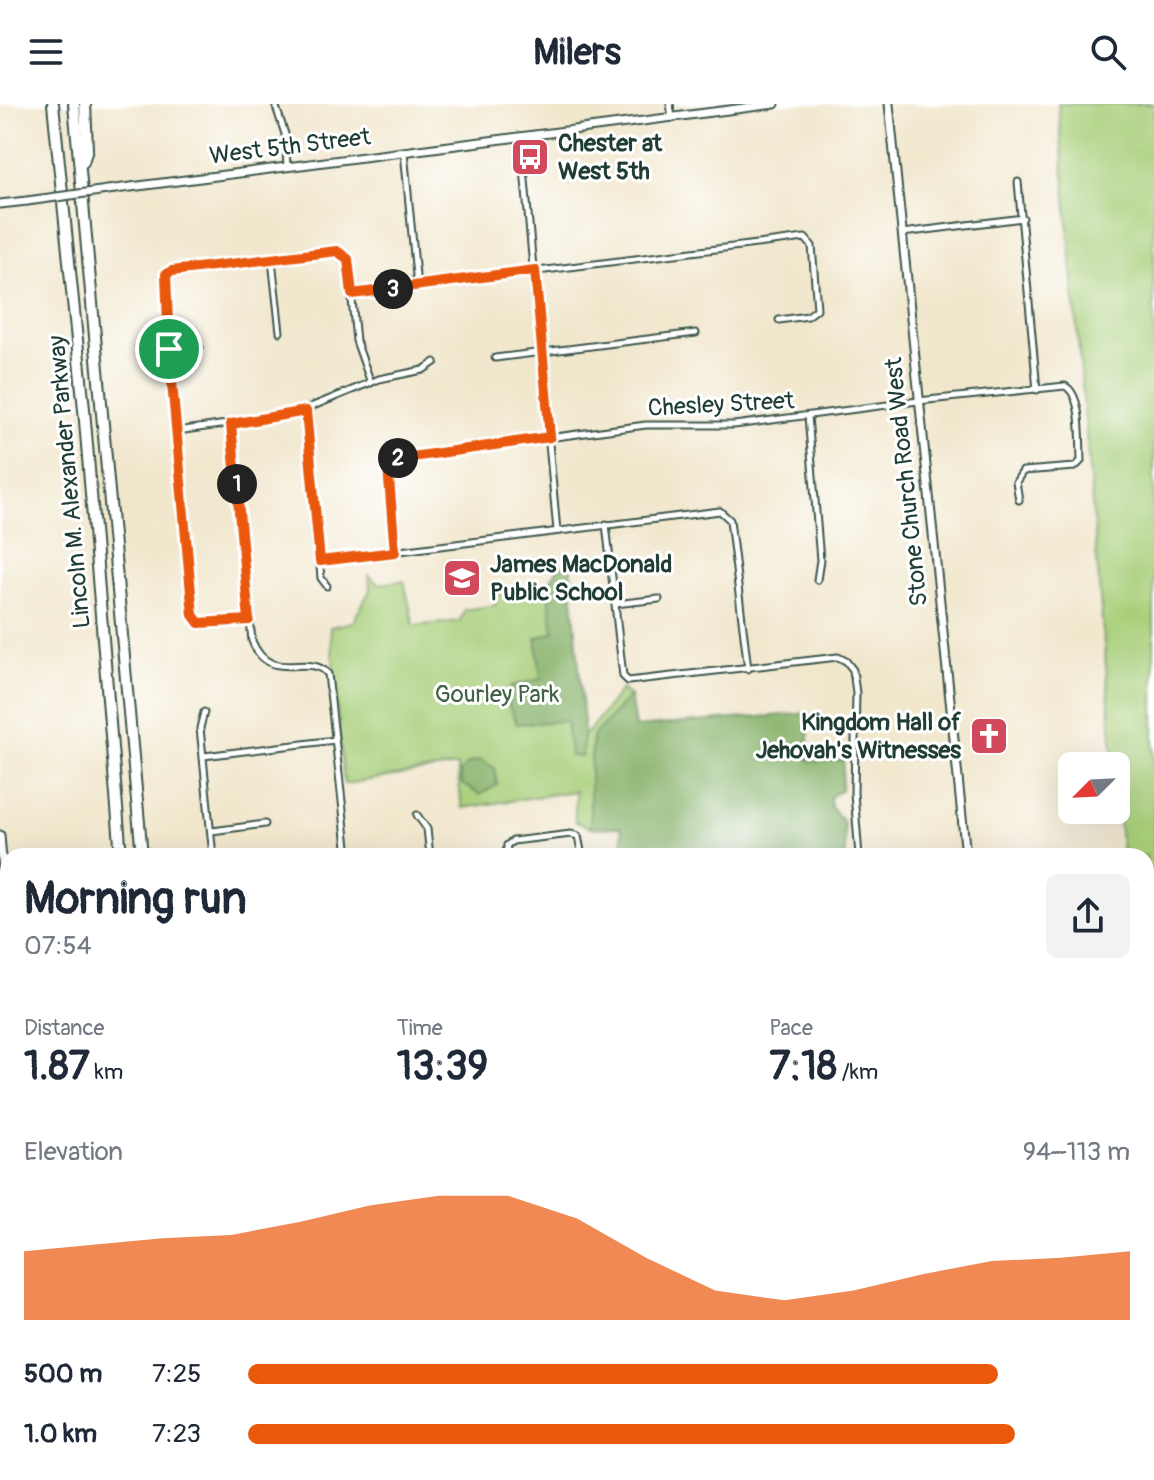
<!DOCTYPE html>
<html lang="en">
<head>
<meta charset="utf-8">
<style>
  :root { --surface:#fff; --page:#f2f2f3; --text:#1f2937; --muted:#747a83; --accent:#ea580c }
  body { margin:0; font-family:Pangolin,sans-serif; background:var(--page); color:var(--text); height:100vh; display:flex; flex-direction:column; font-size:30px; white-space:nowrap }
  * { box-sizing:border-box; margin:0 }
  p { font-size:26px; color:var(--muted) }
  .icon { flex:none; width:44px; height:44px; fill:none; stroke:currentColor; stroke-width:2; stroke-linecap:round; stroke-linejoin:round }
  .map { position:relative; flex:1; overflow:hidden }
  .panel { position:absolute; left:0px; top:744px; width:1154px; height:632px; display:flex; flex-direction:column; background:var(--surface); border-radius:24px 24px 0 0; box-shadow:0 8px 32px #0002 }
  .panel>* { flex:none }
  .needle { width:52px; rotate:246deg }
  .fabs { position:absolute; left:1058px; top:648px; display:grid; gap:16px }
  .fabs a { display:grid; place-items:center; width:72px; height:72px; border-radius:12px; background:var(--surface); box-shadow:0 8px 32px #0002; font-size:40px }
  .pin { position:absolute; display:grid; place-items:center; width:68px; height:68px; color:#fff; margin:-34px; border:4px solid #fff; border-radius:50%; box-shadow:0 2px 8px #0007 }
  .km { position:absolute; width:40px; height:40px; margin:-20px; border-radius:50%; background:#222; color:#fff; font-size:22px; line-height:40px; text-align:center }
  .round { display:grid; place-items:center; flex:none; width:84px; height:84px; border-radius:12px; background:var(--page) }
  .head { display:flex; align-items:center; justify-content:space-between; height:136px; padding:0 24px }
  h1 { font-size:44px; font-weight:800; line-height:60px }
  .metrics { display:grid; grid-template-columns:repeat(3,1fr); gap:12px; height:136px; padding:8px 24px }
  .metrics div { display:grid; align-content:center }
  .metrics b { font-size:40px; font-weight:800 }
  .metrics small { font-size:22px; font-weight:400 }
  .metrics p { font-size:22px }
  .chart { height:224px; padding:16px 24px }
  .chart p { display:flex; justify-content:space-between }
  .chart svg { width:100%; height:144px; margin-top:8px; fill:var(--accent); opacity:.7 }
  ul { padding:0 24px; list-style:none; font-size:26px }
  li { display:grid; grid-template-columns:128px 96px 1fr; align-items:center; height:60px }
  li i { height:20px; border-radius:10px; background:var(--accent) }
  header { display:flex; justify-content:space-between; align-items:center; height:104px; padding:0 24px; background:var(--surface); font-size:36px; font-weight:800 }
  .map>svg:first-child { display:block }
  .green { fill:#a7ce78; stroke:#638656; stroke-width:2 }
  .forest { fill:#85b168; stroke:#52774e; stroke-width:2 }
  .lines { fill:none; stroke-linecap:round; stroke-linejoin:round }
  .street-casing { stroke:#3e564b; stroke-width:9 }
  .secondary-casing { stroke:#3e564b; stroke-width:11 }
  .highway-casing { stroke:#3e564b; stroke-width:14 }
  .street { stroke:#fff; stroke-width:5 }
  .secondary { stroke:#fff; stroke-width:7 }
  .highway { stroke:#fff; stroke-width:10 }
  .secondary-bridge-casing { stroke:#3e564b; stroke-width:11; stroke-linecap:butt }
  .secondary-bridge { stroke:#fff; stroke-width:7 }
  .route-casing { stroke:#fff; stroke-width:16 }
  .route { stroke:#ea580c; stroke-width:10 }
  .labels { text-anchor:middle; stroke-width:6; stroke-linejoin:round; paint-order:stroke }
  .poi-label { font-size:24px; font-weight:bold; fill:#1f3d34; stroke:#fff; text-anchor:start }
  .street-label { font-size:24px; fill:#1f3d34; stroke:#fff }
  .park-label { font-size:24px; fill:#416145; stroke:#fff }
</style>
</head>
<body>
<header><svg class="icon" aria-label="menu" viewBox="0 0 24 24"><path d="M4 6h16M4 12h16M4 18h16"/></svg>Milers<svg class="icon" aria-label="search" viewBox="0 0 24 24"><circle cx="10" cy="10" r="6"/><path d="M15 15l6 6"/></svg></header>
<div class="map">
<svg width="1154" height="1376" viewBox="0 0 1154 1376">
  <rect width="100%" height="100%" fill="#fff"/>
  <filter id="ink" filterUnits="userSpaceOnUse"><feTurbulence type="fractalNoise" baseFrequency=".0125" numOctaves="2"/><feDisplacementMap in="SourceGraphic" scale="16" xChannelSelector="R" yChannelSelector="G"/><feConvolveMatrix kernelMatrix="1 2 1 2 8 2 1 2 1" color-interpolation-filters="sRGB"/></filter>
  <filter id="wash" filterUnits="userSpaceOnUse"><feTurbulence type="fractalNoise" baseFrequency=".006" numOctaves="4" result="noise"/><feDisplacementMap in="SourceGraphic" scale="32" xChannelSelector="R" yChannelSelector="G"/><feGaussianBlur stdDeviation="1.8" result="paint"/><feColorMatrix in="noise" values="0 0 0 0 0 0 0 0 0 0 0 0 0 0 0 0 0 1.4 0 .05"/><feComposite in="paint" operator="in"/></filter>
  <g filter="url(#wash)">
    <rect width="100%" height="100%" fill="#f1e7cd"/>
    <!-- green -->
    <g class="green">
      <polygon points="1058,0 1154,0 1154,1117 1146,1117 1146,786 1150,784 1146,783 1146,752 1122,752"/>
      <polygon points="570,461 584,629 587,629 622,585 630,592 593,632 590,673 590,724 575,717 575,687 462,704 457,662 344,680 330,523 353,518 370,486 369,471 378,480 404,477 414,522 460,517 464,506 496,501 495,490 547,483 558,464"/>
      <path d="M8 1129V1234C4 1202 0 1158 8 1129Z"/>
      <polygon points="203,1368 277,1368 271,1376 203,1376"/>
    </g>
    <!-- forest -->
    <g class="forest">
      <polygon points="570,461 584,619 582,653 570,652 566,617 517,620 508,600 511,582 541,575 536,534 554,528 547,483 558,464"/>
      <polygon points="630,592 635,623 809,609 809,657 844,656 841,686 830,693 831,703 844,719 845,752 624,752 621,723 590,724 590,673 593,632"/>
      <polygon points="481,656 495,664 497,681 480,691 462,680 460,668 469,659"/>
    </g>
  </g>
  <g filter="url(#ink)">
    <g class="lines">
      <defs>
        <g id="street">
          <polyline points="275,0 285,30 287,62"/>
          <polyline points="670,0 672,14"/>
          <polyline points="521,32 557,427"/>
          <polyline points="404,48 417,182"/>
          <polyline points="1018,78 1037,286"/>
          <polyline points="902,129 1023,114"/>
          <polyline points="272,156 280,228"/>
          <polyline points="352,190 805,134 812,142 817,205 808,212 779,216"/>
          <polyline points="169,245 200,244"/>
          <polyline points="495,254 696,229"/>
          <polyline points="306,307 321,474 327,482"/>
          <polyline points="808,312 820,456 817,476"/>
          <path d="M231 320 252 537C270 582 308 547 328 570L348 752"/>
          <polyline points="177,327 291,311 379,275 423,266 435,258"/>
          <polyline points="606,420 623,572 628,577 838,553 846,557 853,566 856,589 854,689 859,752"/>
          <path d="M395 448 388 363 391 356 396 354 646 321H734L918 297 1065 282C1083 291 1080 338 1081 357L1075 363 1023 367 1016 378 1019 396"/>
          <polyline points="320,457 720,407 730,416 748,565"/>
          <polyline points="615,500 659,495"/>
          <polyline points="249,516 204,521 195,516 193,511 169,245 166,170 172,167 337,147 348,155 356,237 371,279"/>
          <polyline points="204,608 200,624 213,752"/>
          <polyline points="204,652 335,636"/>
          <polyline points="417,711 427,725 430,752"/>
          <polyline points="212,727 265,720"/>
          <polyline points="506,752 507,741 513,737 571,730 578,732 582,752"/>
          <polyline points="1146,1340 1154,1339"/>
          <polyline points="420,1368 421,1376"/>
          <polyline points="572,1368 573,1376"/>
          <polyline points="648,1368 649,1376"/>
          <polyline points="895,1368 896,1376"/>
          <polyline points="1094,1368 1095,1376"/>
          <polyline points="717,1376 782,1368"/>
        </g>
        <g id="secondary">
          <polyline points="889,0 966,752"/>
          <polyline points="115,85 775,0"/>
          <polyline points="0,100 27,97"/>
          <polyline points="0,731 5,791 0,817"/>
          <polyline points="1146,1131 1154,1129"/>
          <polyline points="0,1263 8,1261"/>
          <polyline points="1013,1368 1013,1376"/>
        </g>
        <g id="highway">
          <polyline points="53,0 84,305 121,752"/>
          <polyline points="74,0 142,752"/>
          <polyline points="83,58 87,45 85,0"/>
          <polyline points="0,1272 8,1275"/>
          <polyline points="161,1368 162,1376"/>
          <polyline points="176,1368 177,1376"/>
          <polyline points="195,1368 196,1376"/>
          <polyline points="280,1376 285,1368"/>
        </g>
      </defs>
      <!-- street casing -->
      <use href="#street" class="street-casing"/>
      <!-- secondary casing -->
      <use href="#secondary" class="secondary-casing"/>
      <!-- highway casing -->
      <use href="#highway" class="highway-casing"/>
      <!-- street -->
      <use href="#street" class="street"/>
      <!-- secondary -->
      <use href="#secondary" class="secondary"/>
      <!-- highway -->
      <use href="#highway" class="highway"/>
      <defs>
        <polyline id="secondary-bridge" points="27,97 115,85"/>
      </defs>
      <!-- secondary-bridge casing -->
      <use href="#secondary-bridge" class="secondary-bridge-casing"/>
      <!-- secondary-bridge -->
      <use href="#secondary-bridge" class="secondary-bridge"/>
    </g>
  </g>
  <g class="lines" filter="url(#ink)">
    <defs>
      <polygon id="route" points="337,147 348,155 352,190 535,166 550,333 391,356 388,363 395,448 320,457 306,307 231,320 249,516 199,519 193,511 169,245 166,170 172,167"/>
    </defs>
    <!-- route casing -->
    <use href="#route" class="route-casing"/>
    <!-- route -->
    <use href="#route" class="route"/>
  </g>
  <!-- icons -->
  <defs>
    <symbol id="bus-square" viewBox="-11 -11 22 22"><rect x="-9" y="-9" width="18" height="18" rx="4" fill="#d1495b" stroke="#fff"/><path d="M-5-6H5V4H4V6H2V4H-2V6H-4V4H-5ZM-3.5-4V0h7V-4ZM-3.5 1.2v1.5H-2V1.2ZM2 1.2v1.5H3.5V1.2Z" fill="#fff"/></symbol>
    <symbol id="school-square" viewBox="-11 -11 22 22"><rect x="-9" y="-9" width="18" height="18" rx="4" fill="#d1495b" stroke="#fff"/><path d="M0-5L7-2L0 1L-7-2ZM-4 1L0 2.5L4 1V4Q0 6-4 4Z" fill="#fff"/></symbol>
    <symbol id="church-square" viewBox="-11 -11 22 22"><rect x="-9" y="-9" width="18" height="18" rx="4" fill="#d1495b" stroke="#fff"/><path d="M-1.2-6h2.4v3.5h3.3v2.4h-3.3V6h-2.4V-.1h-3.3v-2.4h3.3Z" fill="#fff"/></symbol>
  </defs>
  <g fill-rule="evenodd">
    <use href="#bus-square" x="508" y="31" width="44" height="44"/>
    <use href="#school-square" x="440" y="452" width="44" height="44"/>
    <use href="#church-square" x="967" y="610" width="44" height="44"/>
  </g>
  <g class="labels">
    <!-- poi labels -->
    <g class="poi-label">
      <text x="558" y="47">Chester at<tspan x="558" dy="28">West 5th</tspan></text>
      <text x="490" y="468">James MacDonald<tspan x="490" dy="28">Public School</tspan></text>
      <text x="961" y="626" text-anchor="end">Kingdom Hall of<tspan x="961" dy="28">Jehovah's Witnesses</tspan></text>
    </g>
    <!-- street labels -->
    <g class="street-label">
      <text transform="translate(290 42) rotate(-7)" y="8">West 5th Street</text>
      <text transform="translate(721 300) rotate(-3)" y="8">Chesley Street</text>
      <text transform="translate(69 378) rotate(-95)" y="8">Lincoln M. Alexander Parkway</text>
      <text transform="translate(906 378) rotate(-96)" y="8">Stone Church Road West</text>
    </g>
    <!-- park labels -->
    <g class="park-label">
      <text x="497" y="598">Gourley Park</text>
    </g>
  </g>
</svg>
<div class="fabs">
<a><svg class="needle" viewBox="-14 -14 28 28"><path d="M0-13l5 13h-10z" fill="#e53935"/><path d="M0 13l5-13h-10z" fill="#747a83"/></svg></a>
</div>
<div class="pin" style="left:169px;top:245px;background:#1e9e55"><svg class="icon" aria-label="arrive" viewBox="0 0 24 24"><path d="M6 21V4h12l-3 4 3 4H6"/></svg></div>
<b class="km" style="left:237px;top:380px">1</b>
<b class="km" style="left:398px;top:354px">2</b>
<b class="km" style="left:393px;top:185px">3</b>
<section class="panel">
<div class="head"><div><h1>Morning run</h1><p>07:54</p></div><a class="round"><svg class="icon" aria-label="share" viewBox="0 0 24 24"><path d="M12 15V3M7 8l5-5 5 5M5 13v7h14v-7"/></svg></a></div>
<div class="metrics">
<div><p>Distance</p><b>1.87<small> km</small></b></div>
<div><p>Time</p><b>13:39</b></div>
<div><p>Pace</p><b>7:18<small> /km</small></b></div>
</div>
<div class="chart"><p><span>Elevation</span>94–113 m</p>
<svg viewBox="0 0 160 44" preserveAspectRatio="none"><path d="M0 44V23L10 21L20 19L30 18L40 14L50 9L60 6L70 6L80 13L90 25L100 35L110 38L120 35L130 30L140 26L150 25L160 23V44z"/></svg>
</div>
<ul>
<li><b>500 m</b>7:25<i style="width:85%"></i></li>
<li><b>1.0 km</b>7:23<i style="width:87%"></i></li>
</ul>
</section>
</div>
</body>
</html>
